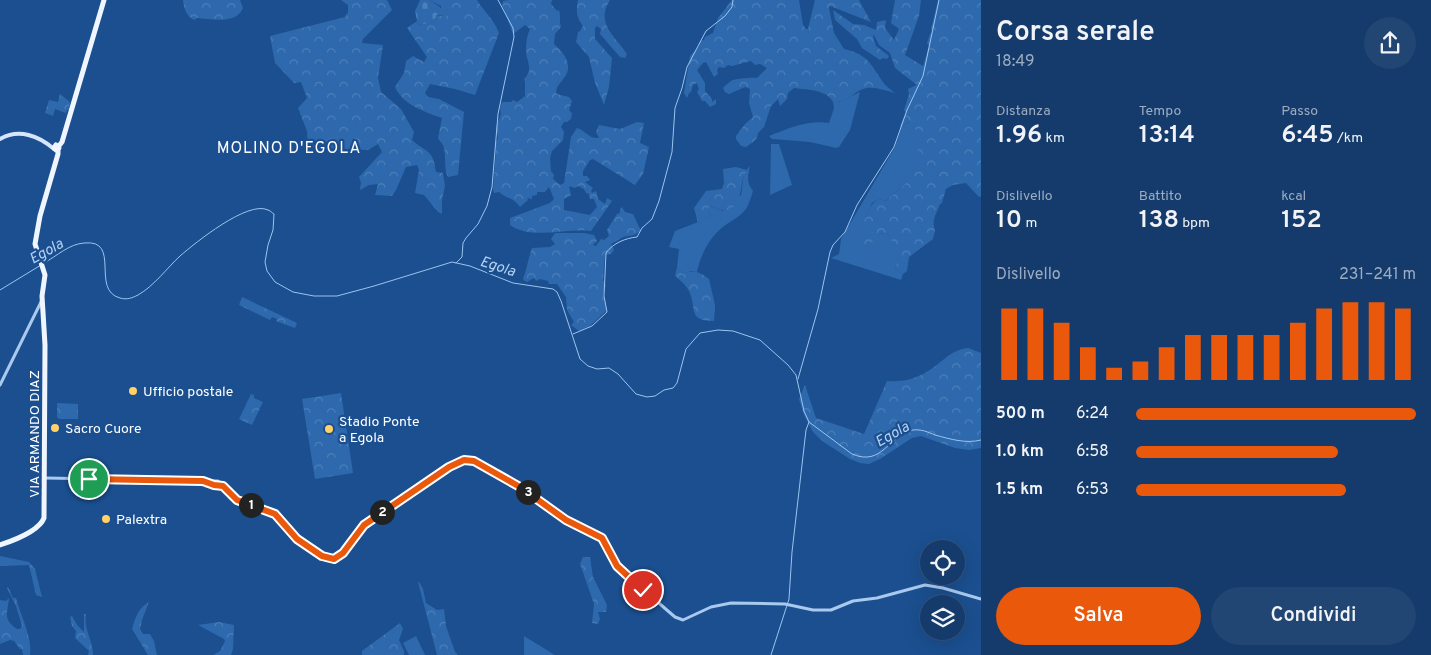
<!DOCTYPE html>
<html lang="it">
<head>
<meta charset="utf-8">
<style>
  :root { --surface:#143b6b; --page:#214673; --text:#f1f3f6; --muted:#9dadc1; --line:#33557e; --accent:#ea580c }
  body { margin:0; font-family:Overpass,sans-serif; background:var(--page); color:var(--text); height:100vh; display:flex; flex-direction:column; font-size:19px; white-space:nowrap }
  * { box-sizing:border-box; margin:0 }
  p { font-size:16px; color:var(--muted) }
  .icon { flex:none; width:28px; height:28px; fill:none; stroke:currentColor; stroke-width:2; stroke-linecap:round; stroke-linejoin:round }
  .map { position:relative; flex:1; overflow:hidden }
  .details { display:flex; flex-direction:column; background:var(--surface); width:450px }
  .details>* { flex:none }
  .buttons { position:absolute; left:920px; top:540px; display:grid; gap:10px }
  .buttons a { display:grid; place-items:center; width:45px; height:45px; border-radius:50%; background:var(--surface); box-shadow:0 5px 20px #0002,0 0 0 1px var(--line); font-size:25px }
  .pin { position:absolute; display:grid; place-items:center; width:42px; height:42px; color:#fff; margin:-21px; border:2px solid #fff; border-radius:50%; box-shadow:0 1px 5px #0007 }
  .km { position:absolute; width:25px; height:25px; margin:-12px; border-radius:50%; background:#222; color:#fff; font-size:14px; line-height:25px; text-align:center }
  .round { display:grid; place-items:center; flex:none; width:52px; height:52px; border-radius:26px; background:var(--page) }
  .overview { display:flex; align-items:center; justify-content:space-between; height:85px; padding:0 15px }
  h1 { font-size:28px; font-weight:600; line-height:38px }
  .metrics { display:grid; grid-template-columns:repeat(3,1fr); gap:8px; height:85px; padding:5px 15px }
  .metrics div { display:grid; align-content:center }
  .metrics b { font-size:25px; font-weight:600 }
  .metrics small { font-size:14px; font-weight:400 }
  .metrics p { font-size:14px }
  .chart { height:140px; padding:10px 15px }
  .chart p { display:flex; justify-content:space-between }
  .chart svg { width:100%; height:90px; margin-top:5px; stroke:var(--accent); stroke-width:6 }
  .button { display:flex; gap:10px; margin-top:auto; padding:10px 15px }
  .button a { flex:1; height:58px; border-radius:30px; background:var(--accent); color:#fff; font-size:20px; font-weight:600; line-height:58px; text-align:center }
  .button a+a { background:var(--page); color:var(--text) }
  ul { padding:0 15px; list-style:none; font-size:16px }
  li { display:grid; grid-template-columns:80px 60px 1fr; align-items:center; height:38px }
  li i { height:12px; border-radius:6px; background:var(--accent) }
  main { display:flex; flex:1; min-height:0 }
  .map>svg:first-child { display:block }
  .green { fill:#2e69ad }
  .forest { fill:url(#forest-crowns); fill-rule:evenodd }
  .cemetery { fill:url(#cemetery-stones) }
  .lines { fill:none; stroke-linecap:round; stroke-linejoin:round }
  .stream { stroke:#9cc4f0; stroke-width:1 }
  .tertiary { stroke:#a9c9ee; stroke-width:3 }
  .secondary { stroke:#d6e6fa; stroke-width:4 }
  .primary { stroke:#f0f6ff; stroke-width:5 }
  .route-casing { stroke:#fff; stroke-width:10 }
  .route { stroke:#ea580c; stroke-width:6 }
  .poi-dot { fill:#ffd166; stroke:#1b4f8f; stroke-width:2 }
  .labels { text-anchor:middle; stroke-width:4.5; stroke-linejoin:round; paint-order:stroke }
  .poi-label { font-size:14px; fill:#fff; stroke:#1b4f8f; text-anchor:start }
  .street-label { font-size:14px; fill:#fff; stroke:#1b4f8f }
  .water-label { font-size:15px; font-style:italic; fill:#b5d3f5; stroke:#1b4f8f }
  .quarter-label { font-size:16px; letter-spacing:1px; fill:#fff; stroke:#1b4f8f }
</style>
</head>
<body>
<main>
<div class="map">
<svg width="981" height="655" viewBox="0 0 981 655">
  <defs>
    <pattern id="forest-crowns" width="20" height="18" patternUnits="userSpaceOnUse" patternTransform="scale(1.25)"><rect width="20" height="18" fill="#2e69ad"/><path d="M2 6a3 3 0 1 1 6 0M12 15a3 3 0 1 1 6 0" fill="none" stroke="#4d80b9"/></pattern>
    <pattern id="cemetery-stones" width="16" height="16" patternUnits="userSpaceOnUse" patternTransform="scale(1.25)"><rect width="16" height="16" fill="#2e69ad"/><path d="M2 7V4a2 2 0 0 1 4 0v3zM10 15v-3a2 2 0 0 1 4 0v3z" fill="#4d80b9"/></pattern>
  </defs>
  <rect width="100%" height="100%" fill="#1b4f8f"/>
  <!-- green -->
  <g class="green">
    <path d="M860 92 850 130 839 147 836 148 810 142 772 139 769 136C790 128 807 120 829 123L834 108 833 102H839Z"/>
    <polygon points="910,122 916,130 922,153 906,183 886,201 879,199 872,203 865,221 878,234 887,233 900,254 895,270 903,274 901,280 831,258 839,254 841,239 895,147 902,126"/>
    <polygon points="771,144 779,144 792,185 770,195"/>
    <path d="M750 166C748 176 746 182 753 191 751 197 749 204 746 209 740 217 732 220 724 226 709 238 701 254 697 272L691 271 683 274 677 267 679 249 669 247 675 231 711 217 709 210 710 206 723 211 741 195 744 173Z"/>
    <polygon points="416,636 425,655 409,655 403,643"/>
    <polygon points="524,636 555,655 524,655"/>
  </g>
  <!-- forest -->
  <g class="forest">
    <path d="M183 0H240L243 8C236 25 211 19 197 18L194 20C186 16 184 8 183 0Z"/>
    <path d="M341 0H387L392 10 363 39 362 43 383 45 378 78 381 92 401 109 414 132 412 140C426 153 433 148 436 172L443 173 445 186 442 200V214L438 212 424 195 415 193 419 170 417 165 406 167 396 190 392 196 375 195 378 184 369 185 360 190 361 183 359 177 382 152 378 144 368 150 308 147 307 131 298 108 307 98 301 82 294 83 275 63 270 36 345 17 348 12V5Z"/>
    <path d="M429 0H477C484 12 494 19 499 33L475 95 455 89 430 84 425 93 428 97 439 99 464 112 458 175 448 177C443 168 447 155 443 145 441 142 439 140 438 138L442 118C425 112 403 105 395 87L404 73 406 61 413 56 424 62 427 57 407 28 417 21 418 25 435 22 436 15 443 16 448 11 441 9V6Z"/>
    <path d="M508 0H552L551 4 557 11 559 10C561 16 559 21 561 27L555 34 554 44C564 53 574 65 564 78 560 84 557 85 556 92L557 94 569 97 572 101 569 110 572 113 571 119 567 122H564L561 127 564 132 563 140 552 151 550 158 551 171 554 175 553 179 560 185 564 183 571 137 577 128C586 131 589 139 599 138L596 132 599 125 620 129 637 122 644 123 640 143 649 147 643 174 635 185 593 159 590 160 583 171V176H587L590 180 585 182 593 188 591 191 592 193 596 191 598 199 605 204 607 198 612 201 591 231C567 228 530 240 510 225V218L550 203 554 199 549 187 545 192H537V195L532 196V199L527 198 528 200 520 207C512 196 506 199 499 192L494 193 493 190 496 150 495 145 498 138 496 127 501 114 500 108 502 102H511L513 100 517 102 525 96V82L524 79C535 70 525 59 526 49 526 42 527 35 530 29L525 25 513 34 502 5 503 1ZM569 186 575 188 578 186 584 189 586 193 589 194 590 199H594L597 207 590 215 564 210V199L571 195Z"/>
    <path d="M578 0H610C595 23 615 36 627 54L625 58 620 57 600 34 601 29 597 26 595 28V39L612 58 609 87 604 105 595 83 589 57 576 42 578 32 580 31 583 26C576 17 576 11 578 0Z"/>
    <path d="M732 0H799L803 25 806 29H808L815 0H859L871 22 830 6 829 8 834 33 844 49C878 56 872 78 895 93 886 91 877 87 867 88 856 89 848 103 833 102 826 89 808 90 794 88L788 93 787 99 780 106 778 99 771 106 764 127 758 133 757 138 753 142 746 147 741 146 736 139V136L745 124 753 117 749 103 750 89 745 87 729 94 725 92 723 88C725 86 730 81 733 80 736 79 754 77 757 78L767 68 760 64 755 65 751 61 732 66 728 65 724 68 719 67 717 70 718 74 714 77 706 62 703 63 697 70 705 83V91L712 99V102L716 99V104L710 107 705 101H702L697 92 699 89 697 83 693 85 691 92 689 93 687 98 684 93 690 56 699 46 700 41 704 40 705 37 713 33 718 18Z"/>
    <path d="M895 0H921L919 16 905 55 923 66 929 46 927 43 930 34 932 32 931 29 938 0H981V196L979 197 966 183 953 185 946 189 942 203 940 204C937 213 931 220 935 230L933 239 909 257 907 271 903 274 895 270 899 254 887 233 878 234 876 241 862 246 859 244 862 222C871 215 866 206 879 199L886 201 906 183 913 168 912 163 922 153 912 146 916 130 909 122 901 127 900 126 906 113 904 110 909 94 908 89 917 85 895 68 890 53 879 45 874 35 873 36 876 46 889 56 887 59 883 58 880 60 862 48 857 39 835 20 833 10 853 24 864 25 876 30 877 22 886 20 885 28 894 40 899 29 891 23Z"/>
    <polygon points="60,94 70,102 69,110 67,110 66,113 55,109 53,116 45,113 49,100 58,102"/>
    <path d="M736 167 747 170C738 181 745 209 725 210 720 211 715 207 710 206L709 210 711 217 698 223 694 208 706 191 722 189 724 183 723 169Z"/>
    <path d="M622 207 625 212 633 214 641 231 634 235 623 237 611 244 614 250 611 254 605 255 603 280 606 285 603 295 607 310 590 326 579 331 571 325 574 322 567 310 566 297 557 284H549L548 281 540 279 536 281 534 278 527 282 525 281 523 279C527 269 528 259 532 248L550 247 555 244 551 239 555 233H584L594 235 597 241 593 245 596 246 601 239 604 240 609 236 607 230 617 214 620 213V209Z"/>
    <path d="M677 267 683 274C694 269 699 272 709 279L715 305 714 321C687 321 697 308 689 291 686 285 680 280 675 276Z"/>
    <polygon points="242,297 297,323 295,328 276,321 277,319 272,317 270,320 239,305"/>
    <path d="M968 348 981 353V448L969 450 955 448 921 436 912 438 880 459 869 464 860 463 850 459 822 441 813 432 804 415 799 399 805 385 816 418 864 434 887 381C902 382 914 380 928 371 942 363 950 350 968 348Z"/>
    <polygon points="341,393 353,473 315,479 302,399"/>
    <polygon points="251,394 254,395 254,398 263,402 252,425 239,419"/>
    <polygon points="57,403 78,404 78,419 59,419 57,417"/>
    <polygon points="0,556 29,562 35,569 42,597 36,595 29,565 0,566"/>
    <polygon points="583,557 590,557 593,577 607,605 606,612 598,612 600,619 598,624 592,623 594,604 580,564"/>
    <polygon points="418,582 419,582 423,589 426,603 437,610 444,609 446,626 455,652 458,655 437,655"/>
    <path d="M8 587 13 598H16C20 614 33 639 30 655H23L22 649H20L14 641 10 640 0 644V600L6 601 9 598C8 612 2 619 17 629H20L22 626 16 606 7 588Z"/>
    <path d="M149 602 142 620 140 629 143 634H150L154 641 157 655H148L132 629C135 618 138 608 149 602Z"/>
    <path d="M84 614H86C83 628 93 640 93 655H88L89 651 75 638 76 631 72 626 70 617 72 616 77 625 84 632Z"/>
    <polygon points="219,622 234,625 233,649 231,655 213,655 220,651 225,641 224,639 198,625"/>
    <polygon points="400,623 403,629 399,640 404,651 404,655 362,655 362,651"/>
  </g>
  <!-- cemetery -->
  <polygon class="cemetery" points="420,0 429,0 440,7 440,8 448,11 446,17 444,16 443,18 442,15 436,15 435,22 418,25 415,11"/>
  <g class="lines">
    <!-- stream -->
    <g class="stream">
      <path d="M44 263C57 256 69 244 84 243 122 239 90 290 120 298 127 300 132 298 138 295 154 286 167 268 180 256 195 243 248 200 268 210 271 211 272 213 274 214L273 230 268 245 265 262 267 271 275 282 293 292 314 296H337L374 286 452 262 470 266 513 283 553 289 557 292 561 301 580 359 588 366 597 369 609 368 618 374 636 394 647 397 655 396 664 390 673 388 677 383 686 349 700 333 718 330 733 331 760 340 788 365 796 375 804 411 809 422 852 454C883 467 888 435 913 430 921 429 928 432 935 435 950 439 966 444 981 440"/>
      <polyline points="456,263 462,257 463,243 466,238 478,224 487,206 492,187 498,114 514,37 513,28 498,0"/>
      <polyline points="0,290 41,265"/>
      <path d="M573 334 592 326 607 312 604 296 606 253C613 243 626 238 637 237L642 228 652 219 659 201 672 152 675 108 682 88 687 67 706 31 725 16 732 7 733 0"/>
      <polyline points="798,379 818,309 830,252 833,245 845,232 857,205 894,147 907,110 923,76 939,0"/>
      <polyline points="771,655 789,599 792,552 806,430 809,422"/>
    </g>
    <!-- tertiary -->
    <g class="tertiary">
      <polyline points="0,385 41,302"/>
      <polyline points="45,478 212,481"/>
      <polyline points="220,483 218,486 214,485 212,482 214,481 218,481 234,498 244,503 275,514 297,539 322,556 334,559 343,553 364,525 452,465 464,461 476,461 522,487 566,520 601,538 615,562 620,569 668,611 675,617 683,620 711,607 731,603 785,604 813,610 831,610 853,601 877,598 925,585 943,588 981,599"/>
    </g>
    <!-- secondary -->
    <path class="secondary" d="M0 139C19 128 39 136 54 149"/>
    <!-- primary -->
    <g class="primary">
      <polygon points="56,145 59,148 56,150 54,148"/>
      <polyline points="58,147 62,142 104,0"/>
      <path d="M0 545C12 541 39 531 44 518L45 345 42 296 45 275 35 244 40 216 58 154V149"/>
    </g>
  </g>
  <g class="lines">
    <defs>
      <polyline id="route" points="89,479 203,481 214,485 223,486 237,500 275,514 297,539 322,556 334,559 343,553 364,525 449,467 464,460 474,461 520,487 566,520 602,538 617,566 643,590"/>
    </defs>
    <!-- route casing -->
    <use href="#route" class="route-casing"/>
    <!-- route -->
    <use href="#route" class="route"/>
  </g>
  <!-- markers -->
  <g class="poi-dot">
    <circle cx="133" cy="391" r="5"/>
    <circle cx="55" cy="428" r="5"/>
    <circle cx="329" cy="429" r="5"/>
    <circle cx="106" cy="519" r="5"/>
  </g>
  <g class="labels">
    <!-- poi labels -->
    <g class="poi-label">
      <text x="143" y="396">Ufficio postale</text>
      <text x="339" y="426">Stadio Ponte<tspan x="339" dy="16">a Egola</tspan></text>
      <text x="65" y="433">Sacro Cuore</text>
      <text x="116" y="524">Palextra</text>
    </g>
    <!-- street labels -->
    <g class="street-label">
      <text transform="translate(34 434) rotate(-90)" y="5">VIA ARMANDO DIAZ</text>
    </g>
    <!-- water labels -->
    <g class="water-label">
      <text transform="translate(46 251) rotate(-29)" y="5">Egola</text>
      <text transform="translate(498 266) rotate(18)" y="5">Egola</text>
      <text transform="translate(892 434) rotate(-30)" y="5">Egola</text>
    </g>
    <!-- quarter labels -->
    <g class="quarter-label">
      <text x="289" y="153">MOLINO D'EGOLA</text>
    </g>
  </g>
</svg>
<div class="buttons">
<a><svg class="icon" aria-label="locate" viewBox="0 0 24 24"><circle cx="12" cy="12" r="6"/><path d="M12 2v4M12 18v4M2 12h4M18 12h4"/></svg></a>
<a><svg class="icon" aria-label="layers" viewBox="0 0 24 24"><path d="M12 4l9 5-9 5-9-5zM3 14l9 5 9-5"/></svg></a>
</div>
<div class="pin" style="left:89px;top:479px;background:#1e9e55"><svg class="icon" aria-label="arrive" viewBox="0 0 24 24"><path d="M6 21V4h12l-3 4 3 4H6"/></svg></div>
<div class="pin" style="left:643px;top:590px;background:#d93025"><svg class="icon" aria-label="check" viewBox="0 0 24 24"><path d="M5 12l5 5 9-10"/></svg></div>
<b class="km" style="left:251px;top:505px">1</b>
<b class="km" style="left:382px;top:512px">2</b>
<b class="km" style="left:528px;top:492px">3</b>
</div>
<section class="details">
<div class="overview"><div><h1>Corsa serale</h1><p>18:49</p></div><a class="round"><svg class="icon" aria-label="share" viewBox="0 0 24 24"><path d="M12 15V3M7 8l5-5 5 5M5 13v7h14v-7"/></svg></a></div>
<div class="metrics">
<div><p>Distanza</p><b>1.96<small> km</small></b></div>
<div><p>Tempo</p><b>13:14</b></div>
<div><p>Passo</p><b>6:45<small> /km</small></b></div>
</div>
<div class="metrics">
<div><p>Dislivello</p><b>10<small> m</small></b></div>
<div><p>Battito</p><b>138<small> bpm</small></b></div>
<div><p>kcal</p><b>152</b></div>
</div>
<div class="chart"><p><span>Dislivello</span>231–241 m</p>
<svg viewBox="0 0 160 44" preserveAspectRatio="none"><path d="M5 44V9M15 44V9M25 44V16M35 44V28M45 44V38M55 44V35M65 44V28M75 44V22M85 44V22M95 44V22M105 44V22M115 44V16M125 44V9M135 44V6M145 44V6M155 44V9"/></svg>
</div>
<ul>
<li><b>500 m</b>6:24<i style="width:100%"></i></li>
<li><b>1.0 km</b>6:58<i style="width:72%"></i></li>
<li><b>1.5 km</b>6:53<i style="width:75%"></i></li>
</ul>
<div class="button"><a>Salva</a><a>Condividi</a></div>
</section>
</main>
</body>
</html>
